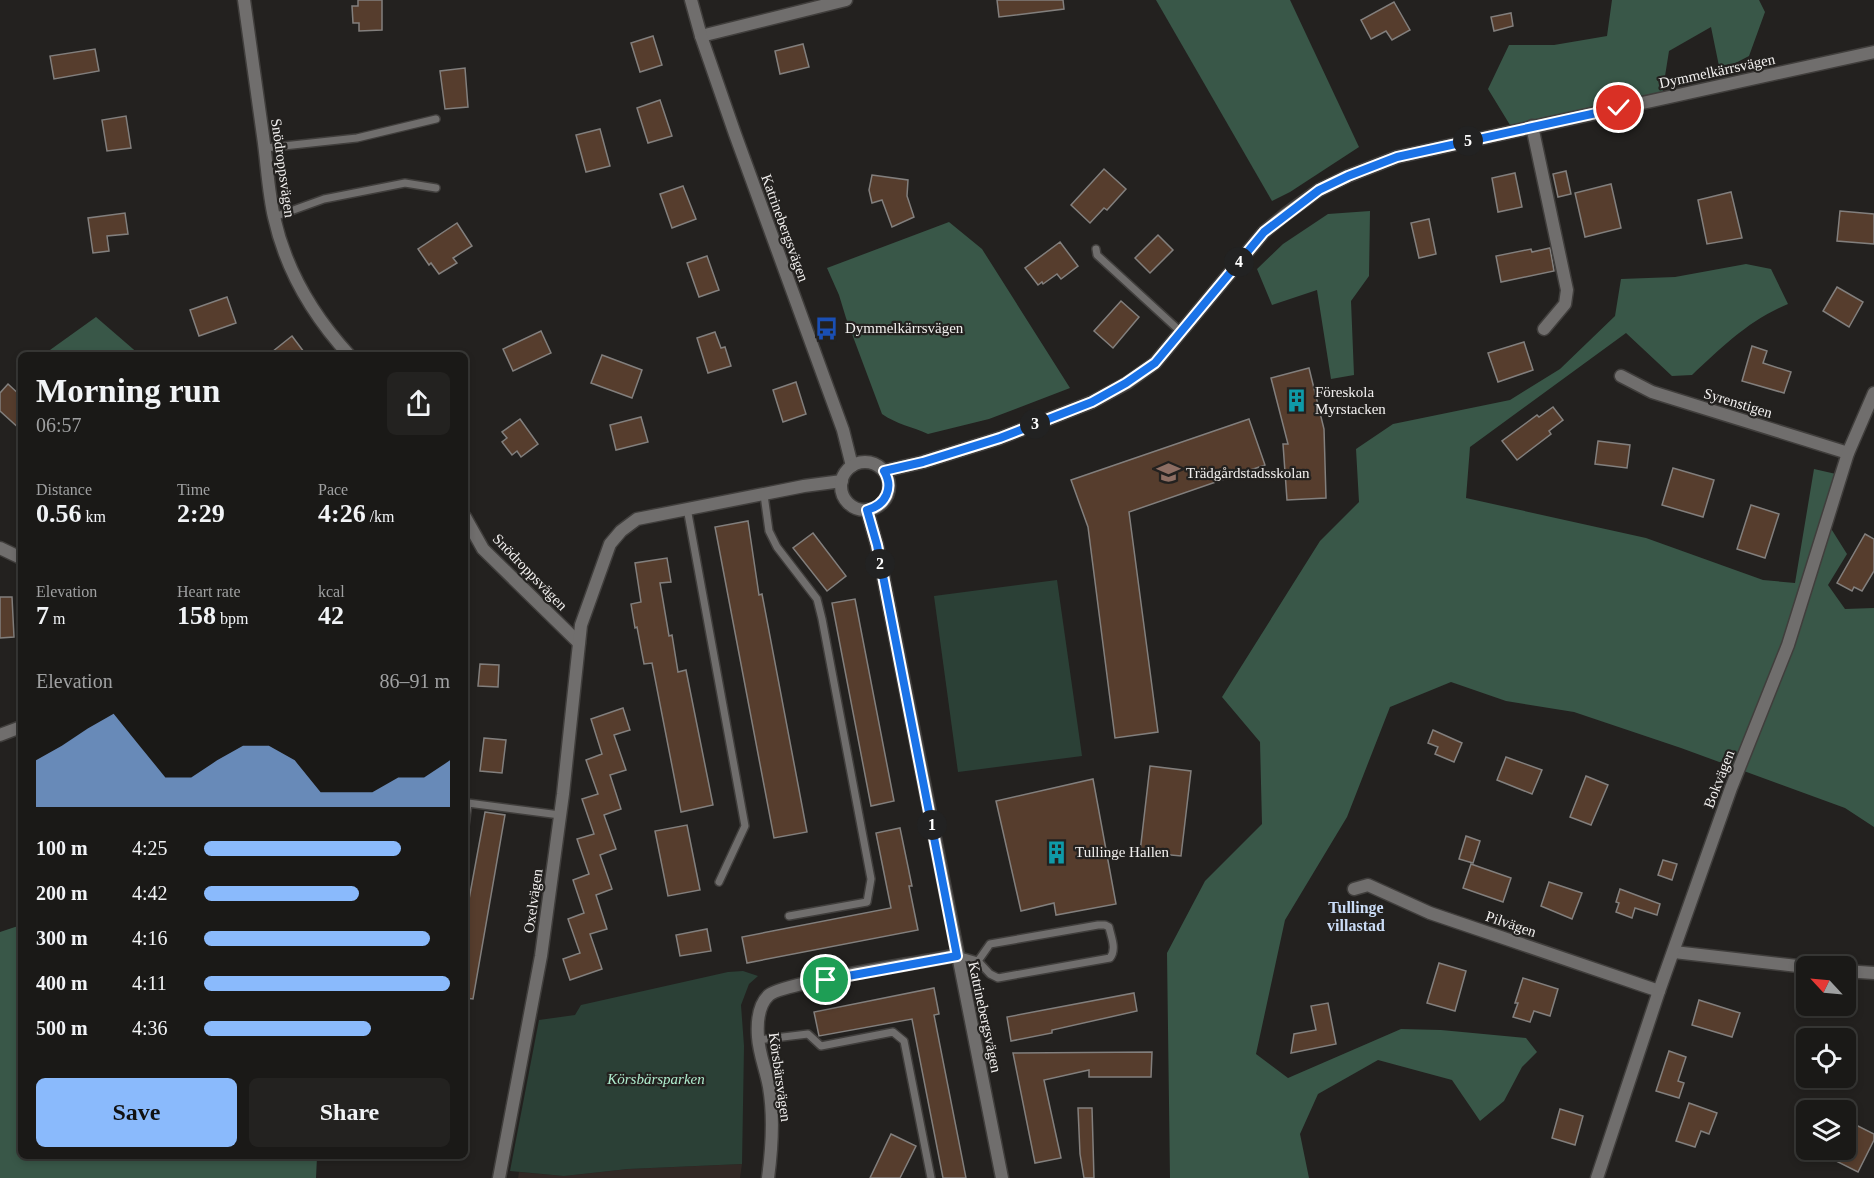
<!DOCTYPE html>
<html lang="en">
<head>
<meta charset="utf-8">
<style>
  :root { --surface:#1a1917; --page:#232220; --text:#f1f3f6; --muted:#9fa0a1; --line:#383836; --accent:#8abafc }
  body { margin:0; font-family:"Times New Roman",serif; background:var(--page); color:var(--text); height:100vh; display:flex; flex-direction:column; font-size:22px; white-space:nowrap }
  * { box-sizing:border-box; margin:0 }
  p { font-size:20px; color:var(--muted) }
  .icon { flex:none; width:33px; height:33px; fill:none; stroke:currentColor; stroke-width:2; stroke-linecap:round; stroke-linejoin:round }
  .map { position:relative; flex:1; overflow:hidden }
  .details { position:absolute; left:18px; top:352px; width:450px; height:807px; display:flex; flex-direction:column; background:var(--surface); border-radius:9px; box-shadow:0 3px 9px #0003,0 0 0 2px var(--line) }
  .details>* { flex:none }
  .needle { width:39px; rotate:296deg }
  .controls { position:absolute; left:1796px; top:956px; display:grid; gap:12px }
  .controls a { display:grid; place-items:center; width:60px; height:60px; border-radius:9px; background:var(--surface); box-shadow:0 3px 9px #0003,0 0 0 2px var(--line); font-size:30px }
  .pin { position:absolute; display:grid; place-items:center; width:51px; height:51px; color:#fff; margin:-26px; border:3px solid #fff; border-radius:50%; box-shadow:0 2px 6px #0007 }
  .km { position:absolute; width:30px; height:30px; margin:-15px; border-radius:50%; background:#222; color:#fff; font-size:16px; line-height:30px; text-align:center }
  .round { display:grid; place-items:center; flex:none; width:63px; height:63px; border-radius:9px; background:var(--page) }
  .headline { display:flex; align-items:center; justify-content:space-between; height:102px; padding:0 18px }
  h1 { font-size:33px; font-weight:700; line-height:45px }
  .figures { display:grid; grid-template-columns:repeat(3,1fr); gap:9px; height:102px; padding:6px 18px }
  .figures div { display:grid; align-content:center }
  .figures b { font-size:26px; font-weight:700 }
  .figures small { font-size:16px; font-weight:400 }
  .figures p { font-size:16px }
  .chart { height:168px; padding:12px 18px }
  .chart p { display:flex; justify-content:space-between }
  .chart svg { width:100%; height:108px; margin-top:6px; fill:var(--accent); opacity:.7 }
  .button { display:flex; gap:12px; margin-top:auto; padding:12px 18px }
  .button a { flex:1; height:69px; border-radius:9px; background:var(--accent); color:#111; font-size:24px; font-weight:700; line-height:69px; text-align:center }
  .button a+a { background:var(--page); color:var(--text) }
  ul { padding:0 18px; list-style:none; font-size:20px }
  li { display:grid; grid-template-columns:96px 72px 1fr; align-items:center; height:45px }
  li i { height:15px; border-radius:8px; background:var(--accent) }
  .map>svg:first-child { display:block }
  .built { fill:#322925 }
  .green { fill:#2b4036 }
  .forest { fill:#395748 }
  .building { fill:#563d2d; stroke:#827f7d; stroke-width:1.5 }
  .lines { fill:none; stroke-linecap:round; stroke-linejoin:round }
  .service-casing { stroke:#403e3c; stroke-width:10 }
  .minor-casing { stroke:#403e3c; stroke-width:15 }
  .tertiary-casing { stroke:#403e3c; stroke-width:15 }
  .service { stroke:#706e6d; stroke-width:7 }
  .minor { stroke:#706e6d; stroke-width:12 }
  .tertiary { stroke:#706e6d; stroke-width:12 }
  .route-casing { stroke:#fff; stroke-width:12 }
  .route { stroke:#1a73e8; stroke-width:8 }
  .labels { text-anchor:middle; stroke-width:4.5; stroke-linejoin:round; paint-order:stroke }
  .street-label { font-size:15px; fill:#f1efee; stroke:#23211f }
  .poi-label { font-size:15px; fill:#f1efee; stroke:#23211f; text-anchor:start }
  .park-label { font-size:15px; font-style:italic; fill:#afebcd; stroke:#23211f }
  .neighbourhood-label { font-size:16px; font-weight:bold; fill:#cadcf6; stroke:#23211f }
</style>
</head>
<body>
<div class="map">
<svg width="1874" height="1178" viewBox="0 0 1874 1178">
  <rect width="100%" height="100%" fill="#23211f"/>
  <!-- built -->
  <polygon class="built" points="742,1164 740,1178 518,1178 519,1172 564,1176 628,1169"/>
  <!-- green -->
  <g class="green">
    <polygon points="1057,580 1082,756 958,772 934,596"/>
    <polygon points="743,971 758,976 749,984 741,1005 744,1046 742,1164 628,1169 564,1176 510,1171 539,1020 575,1015 581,1005 728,972"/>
  </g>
  <!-- forest -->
  <g class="forest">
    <polygon points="1156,0 1290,0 1359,147 1290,192 1272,201"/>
    <polygon points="1612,0 1759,0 1765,12 1749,56 1720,71 1711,27 1669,51 1662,95 1615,98 1603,111 1510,125 1488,89 1509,45 1554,45 1607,36"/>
    <polygon points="1370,211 1369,276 1351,301 1354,375 1331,379 1317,290 1272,305 1257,269 1283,244 1328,214"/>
    <path d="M949 222 982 249 1070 388 989 419 928 434C913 427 896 424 882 414L846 318 839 295 827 268Z"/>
    <path d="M1746 264 1771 269 1788 304C1749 320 1722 347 1692 375L1672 376 1626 333 1470 447 1466 498 1646 538 1763 580 1795 583 1814 469 1836 474 1825 519 1847 554 1828 585 1845 609 1874 608V827L1845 808 1681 748 1574 712 1506 701 1451 682 1390 707 1347 817 1285 920 1256 1054 1288 1078 1401 1029 1441 1030 1526 1038 1537 1052 1522 1067 1504 1101 1480 1121 1452 1080 1378 1060 1318 1094 1300 1134 1309 1178H1170L1167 953 1205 881 1262 824 1260 742 1222 697 1320 541 1359 502 1356 449 1393 424 1510 400 1560 369 1615 316 1621 279 1675 277Z"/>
    <polygon points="96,317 140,355 43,355"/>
    <polygon points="21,925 21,1156 317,1157 316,1178 0,1178 0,932"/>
  </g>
  <!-- building -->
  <g class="building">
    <polygon points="358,0 382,0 382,30 359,31 359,23 353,23 352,6 358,6"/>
    <polygon points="997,0 1063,0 1064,9 999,17"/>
    <polygon points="1394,2 1410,30 1392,40 1386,31 1371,39 1361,20"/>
    <polygon points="1511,13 1513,26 1494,31 1491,17"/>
    <polygon points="653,36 662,65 640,72 631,43"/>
    <polygon points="803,44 809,67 780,74 775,51"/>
    <polygon points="95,49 99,71 54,79 50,56"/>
    <polygon points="465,68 468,107 445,109 440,71"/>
    <polygon points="660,100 672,136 648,143 637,108"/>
    <polygon points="126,116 131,148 107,151 102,120"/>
    <polygon points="600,129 610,166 586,172 576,135"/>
    <polygon points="1104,169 1126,189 1107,210 1104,208 1090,223 1071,205"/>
    <polygon points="1566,171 1571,194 1558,197 1553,174"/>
    <polygon points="1515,173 1522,207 1498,212 1492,178"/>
    <polygon points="872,175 908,180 907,196 914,217 892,227 882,200 872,203 869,190"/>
    <polygon points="1611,184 1621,228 1585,237 1575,193"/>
    <polygon points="683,186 696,219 672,228 660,194"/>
    <polygon points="1731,192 1742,238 1707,244 1698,200"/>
    <polygon points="1840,211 1874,214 1874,244 1837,241"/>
    <polygon points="125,213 128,234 107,236 109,251 93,253 88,218"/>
    <polygon points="1429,219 1436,254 1419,258 1411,223"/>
    <polygon points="457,223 472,246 453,258 457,263 439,274 431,263 429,265 418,249"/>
    <polygon points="1158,235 1173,250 1150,273 1135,258"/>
    <polygon points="1060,242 1078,266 1061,279 1057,274 1043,284 1042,282 1038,285 1025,268"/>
    <polygon points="1550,248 1554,271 1501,282 1496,256 1531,249 1532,252"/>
    <polygon points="707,256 719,290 699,297 687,263"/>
    <polygon points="1837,287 1863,302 1849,327 1823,311"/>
    <polygon points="227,297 236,323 199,336 190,310"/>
    <polygon points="1121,301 1139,317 1113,348 1094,331"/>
    <polygon points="541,331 551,353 513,371 503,349"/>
    <polygon points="715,332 721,348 725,347 731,366 708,373 697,338"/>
    <polygon points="292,336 307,356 267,356"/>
    <polygon points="1524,342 1533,370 1498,382 1488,353"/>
    <polygon points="1752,346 1767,351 1763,363 1791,372 1784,393 1742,381"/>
    <polygon points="602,355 642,370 632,398 591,383"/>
    <polygon points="1309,368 1324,429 1326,498 1287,500 1283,444 1288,444 1271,378"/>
    <polygon points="796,382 806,414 783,422 773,390"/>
    <polygon points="8,384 21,396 21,430 0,411 0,393"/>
    <polygon points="1553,407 1563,420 1549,431 1551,434 1517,460 1502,441 1537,415 1539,417"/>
    <polygon points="641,417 648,442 616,450 610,425"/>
    <polygon points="520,419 538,444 521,457 517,451 512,455 502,442 507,438 502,432"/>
    <polygon points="1249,419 1265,465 1129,512 1158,732 1115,738 1088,527 1071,480"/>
    <polygon points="1598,441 1630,445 1627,468 1595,464"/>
    <polygon points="1673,468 1714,480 1703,517 1662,505"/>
    <polygon points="1751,505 1779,514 1765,558 1737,549"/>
    <polygon points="748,521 759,595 762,594 807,832 774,838 715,527"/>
    <polygon points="813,533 846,576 827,591 793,548"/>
    <polygon points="1865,534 1874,539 1874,571 1862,591 1854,587 1852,591 1837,583"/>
    <polygon points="667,558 671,582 660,583 669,636 672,635 678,672 686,670 713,805 681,812 652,663 644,664 637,627 635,628 631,604 641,602 635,563"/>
    <polygon points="0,597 12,597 14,637 0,638"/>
    <polygon points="855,599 894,801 871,806 832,603"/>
    <polygon points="480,664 499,665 498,687 478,686"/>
    <polygon points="623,708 630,730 614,735 626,770 610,775 621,809 604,815 616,849 600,855 612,889 596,895 607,929 590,934 602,969 570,980 563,959 580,953 568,919 584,913 573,880 589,874 577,839 594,834 582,799 598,794 586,760 602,754 591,719"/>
    <polygon points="1433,730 1462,743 1454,762 1435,754 1438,747 1428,743"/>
    <polygon points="484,738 506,740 502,773 480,771"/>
    <polygon points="1506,757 1542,770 1532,794 1497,780"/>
    <polygon points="1150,766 1191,771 1181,856 1140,852"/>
    <polygon points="1586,776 1608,785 1591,825 1570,817"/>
    <polygon points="1093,779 1116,904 1056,915 1054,903 1021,911 996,801"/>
    <polygon points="485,812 505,815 473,999 465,998 465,921"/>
    <polygon points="687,825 700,890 668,896 655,831"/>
    <polygon points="900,828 912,886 909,886 918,930 747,963 742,937 891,908 876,833"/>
    <polygon points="1466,836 1480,841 1473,863 1459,859"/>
    <polygon points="1663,860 1677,864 1672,880 1658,875"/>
    <polygon points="1471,864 1511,878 1503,902 1463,888"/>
    <polygon points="1549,882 1582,893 1572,919 1541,906"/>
    <polygon points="1620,889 1660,904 1657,915 1635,908 1632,918 1616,912 1619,903 1616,902"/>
    <polygon points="707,929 711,951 680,956 676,935"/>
    <polygon points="1439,963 1466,971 1455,1011 1427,1003"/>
    <polygon points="1523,978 1558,989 1550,1016 1534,1011 1530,1022 1513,1017 1518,1003 1515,1003"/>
    <polygon points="934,988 939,1014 934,1015 966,1178 943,1178 912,1019 819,1036 814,1012"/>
    <polygon points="1134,993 1137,1011 1052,1030 1052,1033 1011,1041 1007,1017"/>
    <polygon points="1699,1000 1740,1013 1732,1037 1692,1025"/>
    <polygon points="1328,1003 1336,1044 1291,1053 1294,1034 1316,1030 1311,1006"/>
    <polygon points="1669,1051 1686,1057 1678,1081 1684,1083 1679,1098 1656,1091"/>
    <polygon points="1152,1052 1151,1077 1089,1077 1089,1070 1044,1080 1061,1158 1035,1163 1013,1053"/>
    <polygon points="1689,1103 1717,1113 1709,1134 1701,1131 1695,1147 1676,1141"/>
    <polygon points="1078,1108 1092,1108 1094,1178 1084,1178 1080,1154"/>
    <polygon points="1560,1109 1583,1116 1575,1145 1552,1138"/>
    <polygon points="1850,1122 1874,1134 1874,1140 1858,1172 1832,1159 1837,1149 1845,1149 1845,1134"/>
    <polygon points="891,1134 916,1146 900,1178 870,1178"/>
  </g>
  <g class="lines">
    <defs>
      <g id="service">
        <polyline points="265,148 357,138 436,119"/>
        <polyline points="274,217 324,199 405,183 436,188"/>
        <polyline points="1096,249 1097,255 1181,332"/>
        <polyline points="764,495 769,531 777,547 817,599 822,619 871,879 867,902 789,916"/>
        <polyline points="687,508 745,826 719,882"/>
        <polyline points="465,826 468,803 560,815"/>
        <path d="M957 955 978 961 990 974 998 978 1110 958C1117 949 1111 937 1109 927L1105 925H1098L990 944 978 961"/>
        <polyline points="758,1040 808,1034 821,1046 893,1032 904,1041 931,1178"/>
      </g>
      <g id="minor">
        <path d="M244 0C250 45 257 91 263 136 267 163 268 191 274 217 286 271 313 316 350 356"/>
        <polyline points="701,36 846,0"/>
        <polyline points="1532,126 1567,290 1565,304 1544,329"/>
        <polyline points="1621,376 1652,392 1848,453"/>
        <polyline points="884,471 923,462 1000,438 1092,402 1127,383 1155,363 1264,232 1286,214 1319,190 1348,176 1397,157 1874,52"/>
        <polyline points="465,517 483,549 579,643"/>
        <polyline points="0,548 21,558"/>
        <polyline points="0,735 21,727"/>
        <polyline points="1354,889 1368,885 1430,913 1659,991"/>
        <polyline points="1674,952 1806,967"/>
        <polyline points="1845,971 1874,973"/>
        <polyline points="499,1178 541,956 563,794 581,625 610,544 621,531 637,519 804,486 842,481"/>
        <path d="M768 1178C772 1148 774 1116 769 1087 766 1070 759 1054 758 1037 757 1023 758 1005 769 995 783 982 928 962 957 955"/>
        <polyline points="1597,1178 1659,991 1731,788 1788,645 1848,453 1874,393"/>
      </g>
      <g id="tertiary">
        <polyline points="691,0 701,36 735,134 843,430 852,466"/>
        <circle cx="865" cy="486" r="24"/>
        <polyline points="867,510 877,545 1002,1178"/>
      </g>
    </defs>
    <!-- service casing -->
    <use href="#service" class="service-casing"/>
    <!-- minor casing -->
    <use href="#minor" class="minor-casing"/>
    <!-- tertiary casing -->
    <use href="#tertiary" class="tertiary-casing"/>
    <!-- service -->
    <use href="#service" class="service"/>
    <!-- minor -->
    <use href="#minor" class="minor"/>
    <!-- tertiary -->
    <use href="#tertiary" class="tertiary"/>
  </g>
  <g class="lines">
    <defs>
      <path id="route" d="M826 980 957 956 877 545 867 510C886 505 894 488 884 471L923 462 1000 438 1092 402 1126 383 1155 363 1264 232 1319 190 1348 176 1397 157 1619 108"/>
    </defs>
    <!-- route casing -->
    <use href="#route" class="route-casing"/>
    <!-- route -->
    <use href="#route" class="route"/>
  </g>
  <!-- icons -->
  <defs>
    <symbol id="bus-bare" viewBox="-9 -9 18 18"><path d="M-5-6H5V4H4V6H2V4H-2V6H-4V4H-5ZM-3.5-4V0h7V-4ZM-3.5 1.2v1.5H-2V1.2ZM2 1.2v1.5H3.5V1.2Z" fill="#1a4fb4" stroke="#23211f" stroke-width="2.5" paint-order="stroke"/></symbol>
    <symbol id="building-bare" viewBox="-9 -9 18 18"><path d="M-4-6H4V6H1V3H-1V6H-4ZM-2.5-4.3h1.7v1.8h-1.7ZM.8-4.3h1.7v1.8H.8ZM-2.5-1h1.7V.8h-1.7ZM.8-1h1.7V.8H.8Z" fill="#0f9aa8" stroke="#23211f" stroke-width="2.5" paint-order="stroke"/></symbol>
    <symbol id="school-bare" viewBox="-9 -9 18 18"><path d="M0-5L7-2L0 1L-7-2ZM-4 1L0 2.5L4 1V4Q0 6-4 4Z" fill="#8d6e63" stroke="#23211f" stroke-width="2.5" paint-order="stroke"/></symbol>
  </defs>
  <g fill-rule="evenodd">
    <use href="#bus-bare" x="810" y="312" width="33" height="33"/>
    <use href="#building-bare" x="1280" y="384" width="33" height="33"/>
    <use href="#school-bare" x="1152" y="456" width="33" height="33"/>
    <use href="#building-bare" x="1040" y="836" width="33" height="33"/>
  </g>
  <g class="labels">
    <!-- street labels -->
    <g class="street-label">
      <text transform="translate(1717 71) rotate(-12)" y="5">Dymmelkärrsvägen</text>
      <text transform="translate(283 168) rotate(82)" y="5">Snödroppsvägen</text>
      <text transform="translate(785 228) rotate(70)" y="5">Katrinebergsvägen</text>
      <text transform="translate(1738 403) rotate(17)" y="5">Syrenstigen</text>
      <text transform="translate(530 572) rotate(46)" y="5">Snödroppsvägen</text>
      <text transform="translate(1719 779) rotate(-69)" y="5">Bokvägen</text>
      <text transform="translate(533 901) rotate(-82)" y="5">Oxelvägen</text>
      <text transform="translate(1511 924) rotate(19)" y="5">Pilvägen</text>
      <text transform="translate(985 1017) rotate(78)" y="5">Katrinebergsvägen</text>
      <text transform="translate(780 1077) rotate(82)" y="5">Körsbärsvägen</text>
    </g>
    <!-- poi labels -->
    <g class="poi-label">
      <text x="845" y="333">Dymmelkärrsvägen</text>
      <text x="1315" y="397">Föreskola<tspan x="1315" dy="17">Myrstacken</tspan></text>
      <text x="1186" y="478">Trädgårdstadsskolan</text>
      <text x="1075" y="857">Tullinge Hallen</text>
    </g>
    <!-- park labels -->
    <g class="park-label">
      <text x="656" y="1084">Körsbärsparken</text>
    </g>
    <!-- neighbourhood labels -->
    <g class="neighbourhood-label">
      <text x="1356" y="913">Tullinge<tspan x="1356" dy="18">villastad</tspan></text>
    </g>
  </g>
</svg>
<div class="controls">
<a><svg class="needle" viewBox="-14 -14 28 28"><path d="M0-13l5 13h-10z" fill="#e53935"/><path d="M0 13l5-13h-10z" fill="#9fa0a1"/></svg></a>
<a><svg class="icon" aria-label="locate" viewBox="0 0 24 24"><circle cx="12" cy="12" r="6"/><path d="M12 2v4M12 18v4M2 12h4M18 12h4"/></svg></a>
<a><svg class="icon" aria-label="layers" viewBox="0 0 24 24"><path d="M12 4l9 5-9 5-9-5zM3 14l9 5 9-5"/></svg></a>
</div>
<div class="pin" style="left:826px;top:980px;background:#1e9e55"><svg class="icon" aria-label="arrive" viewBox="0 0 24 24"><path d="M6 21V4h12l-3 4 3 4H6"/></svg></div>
<div class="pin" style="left:1619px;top:108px;background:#d93025"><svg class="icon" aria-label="check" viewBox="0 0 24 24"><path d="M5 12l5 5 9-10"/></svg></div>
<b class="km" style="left:932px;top:825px">1</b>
<b class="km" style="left:880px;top:564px">2</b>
<b class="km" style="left:1035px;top:424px">3</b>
<b class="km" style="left:1239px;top:262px">4</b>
<b class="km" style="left:1468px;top:141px">5</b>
<section class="details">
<div class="headline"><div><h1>Morning run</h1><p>06:57</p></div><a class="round"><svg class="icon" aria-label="share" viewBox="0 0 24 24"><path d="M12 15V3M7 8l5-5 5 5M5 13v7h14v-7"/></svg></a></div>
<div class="figures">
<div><p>Distance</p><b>0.56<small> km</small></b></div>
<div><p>Time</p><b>2:29</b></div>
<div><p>Pace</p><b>4:26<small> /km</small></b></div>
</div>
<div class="figures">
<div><p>Elevation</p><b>7<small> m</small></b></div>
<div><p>Heart rate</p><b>158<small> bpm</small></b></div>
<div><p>kcal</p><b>42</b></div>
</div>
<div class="chart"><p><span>Elevation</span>86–91 m</p>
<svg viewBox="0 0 160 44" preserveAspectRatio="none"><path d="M0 44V25L10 19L20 12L30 6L40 19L50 32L60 32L70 25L80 19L90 19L100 25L110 38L120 38L130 38L140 32L150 32L160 25V44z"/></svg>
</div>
<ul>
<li><b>100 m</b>4:25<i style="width:80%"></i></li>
<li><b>200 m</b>4:42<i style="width:63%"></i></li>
<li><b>300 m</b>4:16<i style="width:92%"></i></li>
<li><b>400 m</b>4:11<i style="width:100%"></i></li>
<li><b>500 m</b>4:36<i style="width:68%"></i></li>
</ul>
<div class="button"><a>Save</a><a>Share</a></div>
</section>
</div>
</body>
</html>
